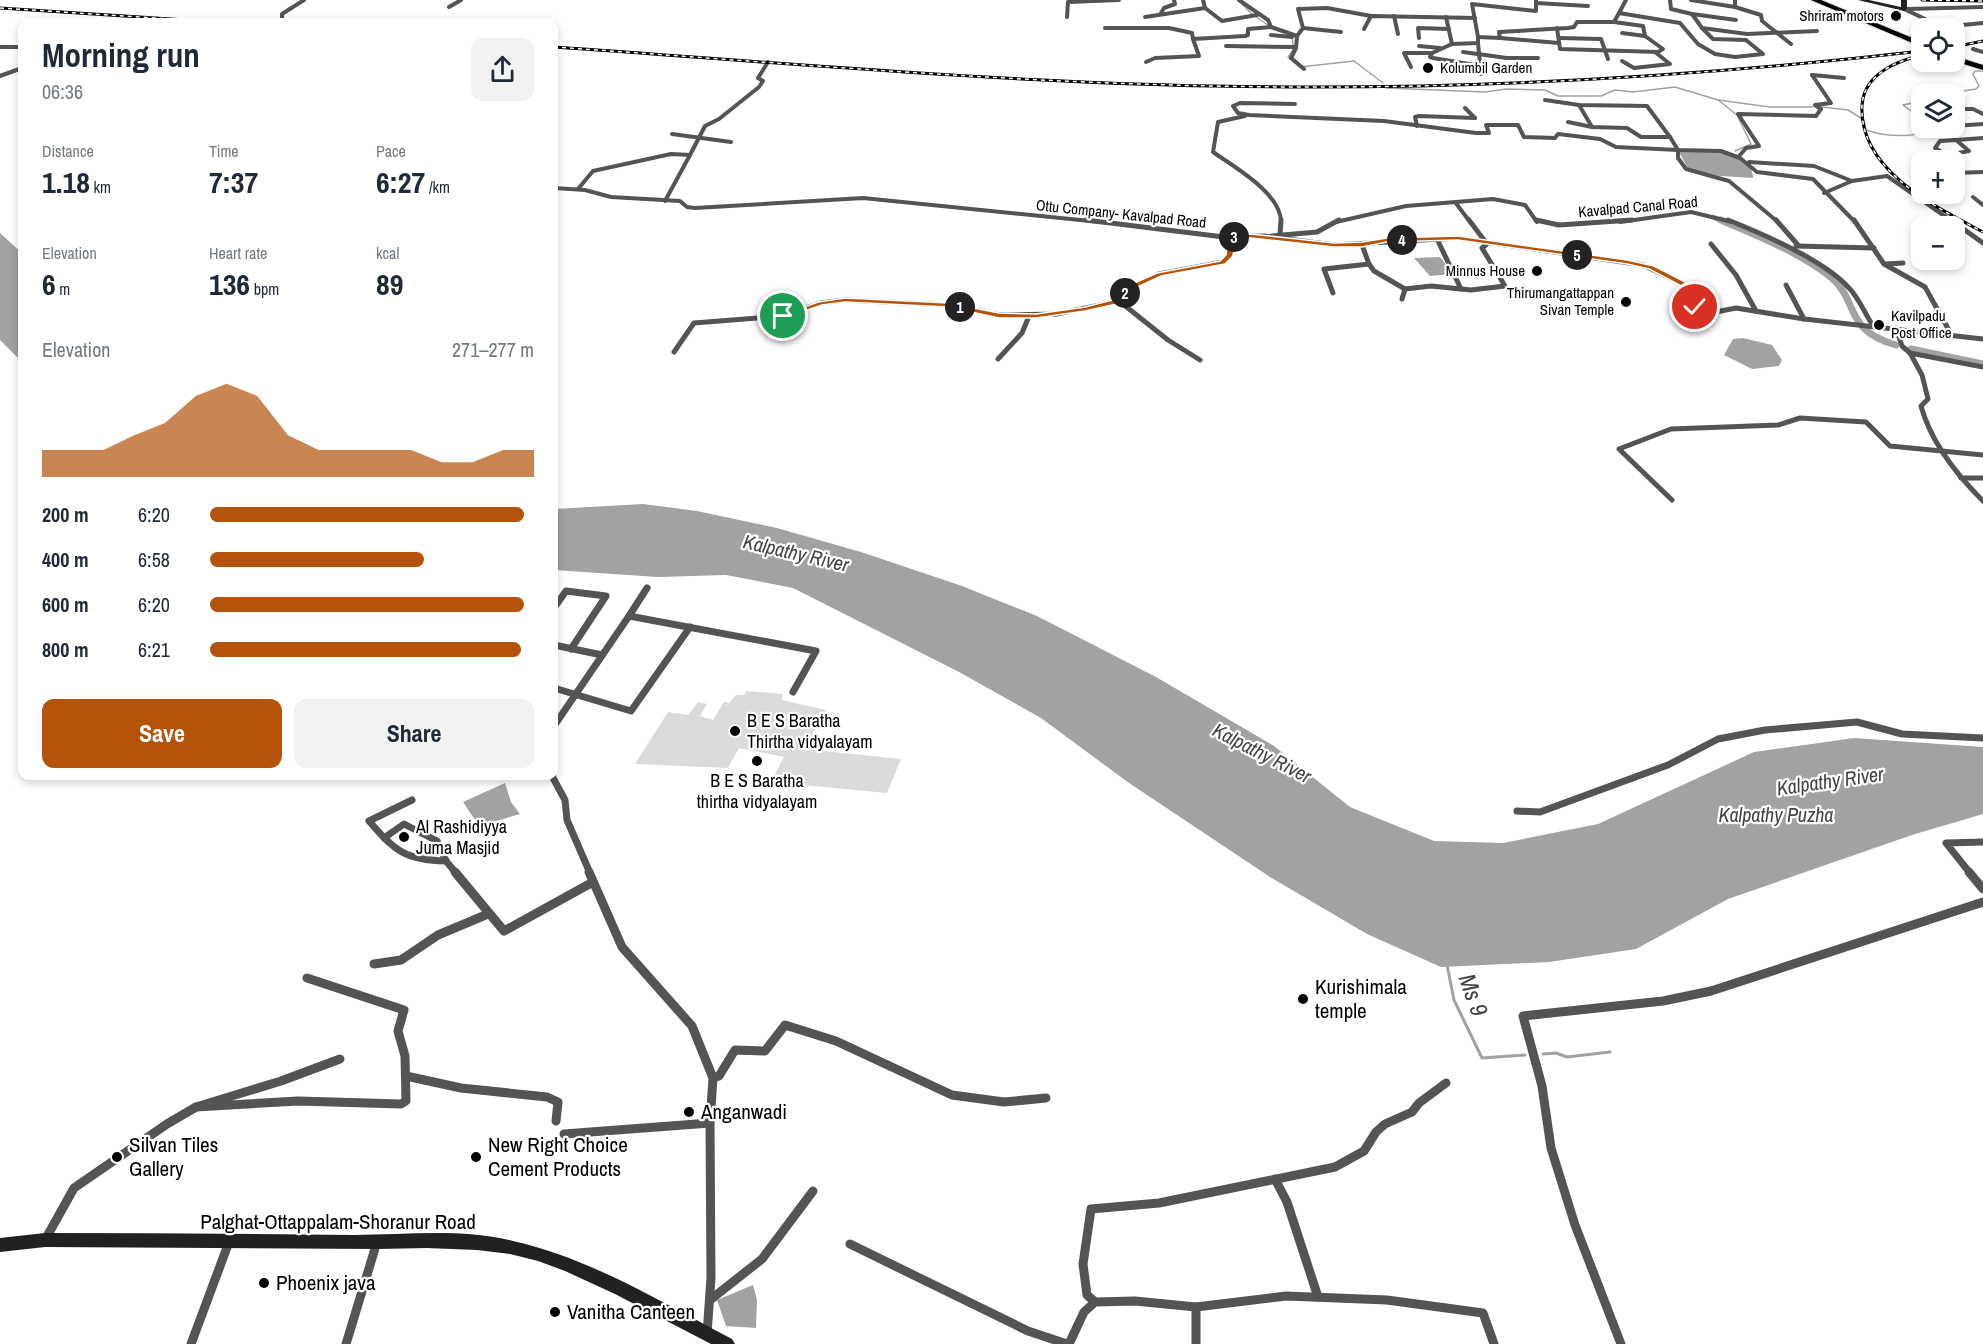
<!DOCTYPE html>
<html lang="en">
<head>
<meta charset="utf-8">
<style>
  :root { --surface:#fff; --page:#f2f2f3; --text:#1f2937; --muted:#747a83; --accent:#b45309 }
  body { margin:0; font-family:"Archivo Narrow",sans-serif; background:var(--page); color:var(--text); height:100vh; display:flex; flex-direction:column; font-size:22px; white-space:nowrap }
  * { box-sizing:border-box; margin:0 }
  p { font-size:20px; color:var(--muted) }
  .icon { flex:none; width:33px; height:33px; fill:none; stroke:currentColor; stroke-width:2; stroke-linecap:round; stroke-linejoin:round }
  .map { position:relative; flex:1; overflow:hidden }
  .side { position:absolute; left:18px; top:18px; width:540px; height:762px; display:flex; flex-direction:column; background:var(--surface); border-radius:12px; box-shadow:0 3px 9px #0003 }
  .side>* { flex:none }
  .fabs { position:absolute; left:1911px; top:18px; display:grid; gap:12px }
  .fabs a { display:grid; place-items:center; width:54px; height:54px; border-radius:12px; background:var(--surface); box-shadow:0 3px 9px #0003; font-size:30px }
  .pin { position:absolute; display:grid; place-items:center; width:51px; height:51px; color:#fff; margin:-26px; border:3px solid #fff; border-radius:50%; box-shadow:0 2px 6px #0007 }
  .km { position:absolute; width:30px; height:30px; margin:-15px; border-radius:50%; background:#222; color:#fff; font-size:16px; line-height:30px; text-align:center }
  .round { display:grid; place-items:center; flex:none; width:63px; height:63px; border-radius:12px; background:var(--page) }
  .head { display:flex; align-items:center; justify-content:space-between; height:102px; padding:0 24px }
  h1 { font-size:33px; font-weight:800; line-height:45px }
  .stats { display:grid; grid-template-columns:repeat(3,1fr); gap:9px; height:102px; padding:6px 24px }
  .stats div { display:grid; align-content:center }
  .stats b { font-size:30px; font-weight:800 }
  .stats small { font-size:16px; font-weight:400 }
  .stats p { font-size:16px }
  .chart { height:168px; padding:12px 24px }
  .chart p { display:flex; justify-content:space-between }
  .chart svg { width:100%; height:108px; margin-top:6px; fill:var(--accent); opacity:.7 }
  .button { display:flex; gap:12px; margin-top:auto; padding:12px 24px }
  .button a { flex:1; height:69px; border-radius:12px; background:var(--accent); color:#fff; font-size:24px; font-weight:800; line-height:69px; text-align:center }
  .button a+a { background:var(--page); color:var(--text) }
  ul { padding:0 24px; list-style:none; font-size:20px }
  li { display:grid; grid-template-columns:96px 72px 1fr; align-items:center; height:45px }
  li i { height:15px; border-radius:8px; background:var(--accent) }
  .map>svg:first-child { display:block }
  .green { fill:#dbdbdb }
  .water { fill:#a2a2a2 }
  .lines { fill:none; stroke-linecap:round; stroke-linejoin:round }
  .stream-far1 { stroke:#a2a2a2; stroke-width:1.5 }
  .stream { stroke:#a2a2a2; stroke-width:3 }
  .canal-far1 { stroke:#a2a2a2; stroke-width:5 }
  .canal { stroke:#a2a2a2; stroke-width:7 }
  .highway-casing { stroke:#dbdbdb; stroke-width:2 }
  .street-far3 { stroke:#545454; stroke-width:4 }
  .street-far2 { stroke:#545454; stroke-width:5 }
  .street-far1 { stroke:#545454; stroke-width:7 }
  .street { stroke:#545454; stroke-width:9 }
  .secondary { fill:#212121; fill-rule:evenodd }
  .highway { fill:#000; fill-rule:evenodd }
  .rail-casing { stroke:#000; stroke-width:3 }
  .rail { stroke:#fff; stroke-width:1.5; stroke-dasharray:4; stroke-linecap:butt }
  .route { fill:#b45309; stroke:#fff; stroke-width:1.5 }
  .poi-dot { fill:#000; stroke:#fff; stroke-width:2 }
  .labels { text-anchor:middle; stroke-width:4.5; stroke-linejoin:round; paint-order:stroke }
  .far-poi-label { font-size:15px; fill:#000; stroke:#fff; text-anchor:end }
  .far-street-label { font-size:15px; fill:#000; stroke:#fff }
  .poi-label { font-size:18px; fill:#000; stroke:#fff; text-anchor:start }
  .water-label { font-size:20px; font-style:italic; fill:#434343; stroke:#fff }
  .near-poi-label { font-size:21px; fill:#000; stroke:#fff; text-anchor:start }
  .near-street-label { font-size:21px; fill:#000; stroke:#fff }
  .near-water-label { font-size:24px; font-style:italic; fill:#434343; stroke:#fff }
</style>
</head>
<body>
<div class="map">
<svg width="1983" height="1344" viewBox="0 0 1983 1344">
  <rect width="100%" height="100%" fill="#fff"/>
  <!-- green -->
  <polygon class="green" points="746,691 783,694 782,700 826,710 804,749 901,759 887,793 771,782 784,757 739,748 728,768 635,764 668,712 688,715 698,702 707,704 700,716 713,720 724,702 729,703 736,695 744,695"/>
  <!-- water -->
  <g class="water">
    <path d="M1679 152C1698 149 1753 149 1753 178L1720 176 1688 169Z"/>
    <polygon points="0,233 22,253 22,362 0,340"/>
    <polygon points="1440,257 1453,274 1430,276 1414,258"/>
    <polygon points="1743,338 1772,345 1782,360 1779,366 1752,369 1724,355 1733,339"/>
    <polygon points="643,504 697,511 777,528 861,552 962,586 1037,616 1156,677 1274,746 1350,807 1434,841 1503,843 1598,824 1754,752 1854,738 1983,747 1983,814 1912,835 1728,899 1636,949 1549,962 1441,967 1367,934 1270,877 1129,783 1041,718 959,672 793,588 726,575 658,577 554,570 554,509"/>
    <polygon points="505,783 511,802 520,814 479,826 463,802"/>
    <polygon points="753,1285 757,1300 756,1328 726,1326 717,1300"/>
  </g>
  <g class="lines">
    <!-- stream-far1 -->
    <g class="stream-far1">
      <polyline points="1242,4 1253,15"/>
      <polyline points="1255,16 1269,26"/>
      <polyline points="1292,37 1293,45"/>
      <polyline points="1294,48 1288,57 1300,67 1354,61 1383,83"/>
      <polyline points="1386,88 1485,92 1506,89 1545,90 1558,96 1601,96 1615,90 1633,92 1675,87 1718,100 1737,115 1751,144 1735,151"/>
      <polyline points="1944,94 1976,89 1979,86 1973,74 1975,71 1983,71"/>
      <polyline points="1718,100 1770,107 1813,107"/>
      <polyline points="1922,101 1903,105 1922,119"/>
      <path d="M1822 107 1848 110 1864 120 1866 130C1896 140 1916 135 1946 128"/>
    </g>
    <!-- stream -->
    <g class="stream">
      <polyline points="1447,965 1454,1000 1482,1058 1525,1055"/>
      <polyline points="1543,1054 1556,1053 1567,1057 1610,1052"/>
    </g>
    <!-- canal-far1 -->
    <polyline class="canal-far1" points="1713,217 1724,222"/>
    <!-- canal -->
    <g class="canal">
      <path d="M1721 220C1757 236 1797 251 1828 275 1861 300 1841 329 1896 345"/>
      <polyline points="1911,349 1983,364"/>
    </g>
    <defs>
      <g id="highway">
        <polygon points="1811,0 1821,0 1922,42 1922,47"/>
        <polygon points="1954,56 1983,65 1983,70 1954,61"/>
      </g>
    </defs>
    <!-- highway casing -->
    <use href="#highway" class="highway-casing"/>
    <!-- street-far3 -->
    <g class="street-far3">
      <polyline points="1203,0 1205,8 1222,21 1257,15"/>
      <polyline points="1239,0 1268,20 1271,27 1297,36 1296,48 1291,58 1304,69"/>
      <polyline points="1536,0 1536,11 1472,4 1478,37 1500,38 1499,32 1568,28 1574,27 1577,22 1614,22 1619,13"/>
      <polyline points="1626,0 1619,13 1680,23 1698,44 1715,54 1735,57 1763,54 1746,40 1713,39 1702,28"/>
      <polyline points="1670,0 1671,9 1692,14 1702,28 1747,34 1817,31"/>
      <polyline points="1691,0 1735,7"/>
      <polyline points="1735,0 1735,7 1761,15 1762,21 1791,44"/>
      <polyline points="1536,3 1588,6"/>
      <polyline points="449,7 461,0"/>
      <polyline points="1904,9 1942,27 1983,23"/>
      <polyline points="1907,9 1983,7"/>
      <polyline points="1161,13 1164,8 1175,4 1174,0"/>
      <polyline points="1692,14 1736,20"/>
      <polyline points="1394,16 1398,34"/>
      <polyline points="1067,17 1068,2 1119,0"/>
      <polyline points="1145,17 1205,8"/>
      <polyline points="1446,17 1452,44"/>
      <polyline points="282,21 282,14 304,0"/>
      <polyline points="1105,28 1169,28 1192,33 1193,39 1245,36 1248,35 1248,29 1271,27"/>
      <polyline points="1303,28 1341,32"/>
      <polyline points="1557,28 1560,49 1658,52 1663,49 1645,36 1643,26 1614,22"/>
      <polyline points="1364,29 1371,16 1475,18"/>
      <polyline points="1622,33 1645,36"/>
      <polyline points="1271,35 1292,37"/>
      <polyline points="1297,36 1303,28 1298,9 1327,8 1371,16"/>
      <polyline points="1419,38 1418,28 1449,29"/>
      <polyline points="1500,38 1559,43"/>
      <polyline points="1559,38 1601,39 1608,59"/>
      <polyline points="1478,43 1481,74"/>
      <polyline points="1226,46 1296,47"/>
      <polyline points="1419,46 1440,48"/>
      <polyline points="0,47 22,47"/>
      <polyline points="1973,49 1983,52"/>
      <polyline points="1463,52 1507,58 1538,58"/>
      <polyline points="1432,53 1430,57 1433,58 1481,66"/>
      <polyline points="1622,61 1634,68 1670,64 1655,52"/>
      <polyline points="1146,62 1155,58 1199,56 1193,39"/>
      <polyline points="1411,67 1404,53 1432,53 1452,44 1478,43 1478,37"/>
      <polyline points="1812,75 1844,78"/>
      <polyline points="0,76 22,68"/>
      <polyline points="1545,100 1579,105 1647,106 1670,137"/>
      <polyline points="1295,104 1240,103 1233,106 1238,113 1249,115 1384,121 1476,133 1489,133 1486,125 1518,125 1524,137 1555,138 1558,134 1600,139 1616,147 1678,150 1678,158 1686,169 1729,181 1778,222"/>
      <polyline points="1579,105 1592,127"/>
      <polyline points="1465,108 1475,118"/>
      <polyline points="1954,109 1973,109 1983,114"/>
      <path d="M1245 116 1218 122 1213 152C1234 167 1281 193 1281 222"/>
      <polyline points="1568,122 1592,127 1627,128 1641,137 1670,137 1678,150 1721,151 1740,158 1757,172 1813,179 1855,222"/>
      <polyline points="1417,126 1415,117 1419,116 1475,118"/>
      <polyline points="1954,126 1983,124"/>
      <polyline points="672,134 731,142"/>
      <polygon points="1956,140 1969,151 1947,155 1935,148 1940,141"/>
      <polyline points="1956,140 1983,138"/>
      <polyline points="1740,155 1746,148 1759,146 1738,114 1816,116 1821,109 1815,105 1831,103 1812,75"/>
      <polyline points="1749,162 1814,166 1852,181"/>
      <polyline points="1954,173 1983,172"/>
      <polyline points="554,188 585,190 611,197 680,201 687,207 695,208 863,198 1100,222"/>
      <polyline points="578,189 593,171 671,154 690,155 705,126 719,119 759,87 763,81 758,78 768,62"/>
      <polyline points="1824,193 1852,181 1887,176 1953,222"/>
      <polyline points="1973,197 1983,205"/>
      <polyline points="665,201 690,155"/>
      <polyline points="1455,202 1470,222"/>
      <polyline points="1336,222 1406,206 1493,199 1525,205 1537,222"/>
      <polyline points="1620,222 1691,212 1732,222"/>
    </g>
    <!-- street-far2 -->
    <g class="street-far2">
      <polyline points="1086,220 1224,237 1264,236 1334,245 1458,238 1643,265 1693,289 1691,304 1711,313 1736,308 1804,319 1983,339"/>
      <polyline points="1536,220 1559,225 1632,220"/>
      <path d="M1728 220C1763 234 1824 260 1849 288 1860 299 1865 315 1874 327"/>
      <polyline points="1776,220 1798,245"/>
      <polyline points="1854,220 1884,264 1925,287 1951,334"/>
      <polyline points="1951,220 1983,243"/>
      <polyline points="1280,234 1281,220"/>
      <polyline points="1272,236 1317,232 1339,220"/>
      <polyline points="1437,239 1461,289"/>
      <polyline points="1711,244 1736,275 1756,311"/>
      <polyline points="1362,245 1369,264"/>
      <polyline points="1796,246 1874,248"/>
      <polyline points="1886,264 1903,263"/>
      <polyline points="1786,285 1804,319"/>
      <polyline points="1333,293 1324,269 1369,264 1374,271 1405,289 1431,286 1471,290 1505,286 1482,248 1487,244 1469,220"/>
      <polyline points="1402,299 1405,289"/>
      <polyline points="1119,301 1168,340 1200,360"/>
      <polyline points="1896,328 1902,346 1910,353"/>
      <polyline points="674,352 694,323 783,316 820,303 845,300 948,305 999,315 1057,314 1119,301 1132,287 1159,274 1223,262 1230,256 1232,237"/>
      <polyline points="998,359 1022,333 1029,316"/>
      <path d="M1983 367 1910 353 1922 375 1928 399 1921 406C1931 443 1956 474 1983 501"/>
      <polyline points="1961,478 1983,478"/>
      <polyline points="1672,500 1619,449 1671,429 1778,425 1800,418 1866,422 1890,446 1983,455"/>
    </g>
    <!-- street-far1 -->
    <g class="street-far1">
      <polyline points="554,608 566,591 606,596 571,649"/>
      <polyline points="629,616 647,588"/>
      <polyline points="554,645 602,655"/>
      <polyline points="554,688 631,711 690,627"/>
      <polyline points="554,726 629,616 816,651 793,692"/>
      <polyline points="552,776 565,800 567,820 590,873"/>
      <path d="M412 800 369 821C395 851 405 860 446 861"/>
      <polyline points="1517,811 1540,812 1668,765 1718,739 1765,730 1857,722 1902,734 1983,738"/>
      <polyline points="384,838 404,824 437,841 446,861 456,873"/>
      <polyline points="1970,873 1946,843 1983,842"/>
    </g>
    <!-- street -->
    <g class="street">
      <polyline points="455,872 504,931 593,882"/>
      <polyline points="589,872 622,947 692,1026 713,1078 710,1123 711,1278 707,1334"/>
      <polyline points="1969,872 1983,889"/>
      <polyline points="374,964 401,960 438,935 488,914"/>
      <polyline points="406,1076 461,1088 547,1097 558,1102 556,1121"/>
      <polyline points="713,1078 719,1076 735,1050 765,1051 785,1025 836,1041 952,1095 1004,1102 1046,1098"/>
      <polyline points="196,1107 298,1101 401,1104 406,1101 405,1056 398,1031 404,1010 307,978"/>
      <polyline points="564,1134 710,1123"/>
      <polyline points="1275,1179 1287,1202 1318,1297"/>
      <polyline points="45,1240 74,1188 167,1124 196,1107 281,1081 340,1059"/>
      <polyline points="850,1244 1028,1331 1067,1344"/>
      <polyline points="710,1300 762,1259 813,1191"/>
      <polyline points="1095,1302 1087,1295 1083,1264 1091,1209 1159,1203 1335,1167 1364,1151 1376,1132 1385,1124 1412,1112 1419,1103 1446,1083"/>
      <polyline points="1196,1307 1196,1344"/>
      <polyline points="191,1344 229,1242"/>
      <polyline points="346,1344 377,1242"/>
      <polyline points="1069,1344 1084,1312 1095,1302 1135,1301 1196,1307 1286,1296 1387,1300 1483,1313 1494,1344"/>
      <polyline points="1621,1344 1575,1225 1551,1148 1542,1086 1523,1016 1663,1001 1711,991 1983,902"/>
    </g>
    <!-- secondary -->
    <g class="secondary">
      <polygon points="1858,0 1869,0 1901,7 1901,0 1907,0 1907,9 1904,11"/>
      <path d="M45 1233C148 1233 251 1234 354 1235 407 1235 461 1228 513 1241 592 1259 661 1302 732 1339L735 1344H711L615 1294 565 1271 538 1261 510 1254 477 1250 427 1248 377 1249 45 1247 0 1252V1238Z"/>
    </g>
    <!-- highway -->
    <use href="#highway" class="highway"/>
    <defs>
      <g id="rail">
        <polyline points="1922,0 1983,1"/>
        <polyline points="0,8 217,22"/>
        <path d="M554 47C774 62 994 82 1214 86 1451 91 1687 78 1922 51"/>
        <polyline points="1954,47 1983,41"/>
        <path d="M1911 58C1888 65 1863 79 1862 106 1859 170 1934 206 1983 232"/>
      </g>
    </defs>
    <!-- rail casing -->
    <use href="#rail" class="rail-casing"/>
    <!-- rail -->
    <use href="#rail" class="rail"/>
  </g>
  <!-- route -->
  <polygon class="route" points="1251,234 1334,243 1362,242 1387,238 1458,236 1627,260 1654,266 1695,287 1698,293 1695,303 1698,307 1692,308 1688,304 1689,290 1649,269 1627,264 1458,240 1387,242 1362,247 1334,247 1251,238 1235,239 1233,256 1225,264 1161,276 1135,288 1121,303 1085,311 1036,318 999,318 948,307 845,302 822,305 783,318 780,316 818,302 845,298 948,303 999,313 1036,314 1085,307 1116,299 1130,285 1157,273 1220,261 1226,255 1229,236"/>
  <!-- markers -->
  <g class="poi-dot">
    <circle cx="1896" cy="16" r="6"/>
    <circle cx="1428" cy="68" r="6"/>
    <circle cx="1537" cy="271" r="6"/>
    <circle cx="1626" cy="302" r="6"/>
    <circle cx="1879" cy="325" r="6"/>
    <circle cx="735" cy="731" r="6"/>
    <circle cx="757" cy="761" r="6"/>
    <circle cx="404" cy="837" r="6"/>
    <circle cx="1303" cy="999" r="6"/>
    <circle cx="689" cy="1112" r="6"/>
    <circle cx="117" cy="1157" r="6"/>
    <circle cx="476" cy="1157" r="6"/>
    <circle cx="264" cy="1283" r="6"/>
    <circle cx="555" cy="1312" r="6"/>
  </g>
  <g class="labels">
    <!-- far-poi labels -->
    <g class="far-poi-label">
      <text x="1884" y="21">Shriram motors</text>
      <text x="1440" y="73" text-anchor="start">Kolumbil Garden</text>
      <text x="1525" y="276">Minnus House</text>
      <text x="1614" y="298">Thirumangattappan<tspan x="1614" dy="17">Sivan Temple</tspan></text>
      <text x="1891" y="321" text-anchor="start">Kavilpadu<tspan x="1891" dy="17">Post Office</tspan></text>
    </g>
    <!-- far-street labels -->
    <g class="far-street-label">
      <text transform="translate(1638 207) rotate(-5)" y="5">Kavalpad Canal Road</text>
      <text transform="translate(1121 214) rotate(6)" y="5">Ottu Company- Kavalpad Road</text>
    </g>
    <!-- poi labels -->
    <g class="poi-label">
      <text x="747" y="727">B E S Baratha<tspan x="747" dy="21">Thirtha vidyalayam</tspan></text>
      <text x="757" y="787" text-anchor="middle">B E S Baratha<tspan x="757" dy="21">thirtha vidyalayam</tspan></text>
      <text x="416" y="833">Al Rashidiyya<tspan x="416" dy="21">Juma Masjid</tspan></text>
    </g>
    <!-- water labels -->
    <g class="water-label">
      <text transform="translate(796 553) rotate(13)" y="7">Kalpathy River</text>
      <text transform="translate(1262 753) rotate(27)" y="7">Kalpathy River</text>
      <text transform="translate(1830 781) rotate(-8)" y="7">Kalpathy River</text>
      <text x="1776" y="822">Kalpathy Puzha</text>
    </g>
    <!-- near-poi labels -->
    <g class="near-poi-label">
      <text x="1315" y="994">Kurishimala<tspan x="1315" dy="24">temple</tspan></text>
      <text x="701" y="1119">Anganwadi</text>
      <text x="129" y="1152">Silvan Tiles<tspan x="129" dy="24">Gallery</tspan></text>
      <text x="488" y="1152">New Right Choice<tspan x="488" dy="24">Cement Products</tspan></text>
      <text x="276" y="1290">Phoenix java</text>
      <text x="567" y="1319">Vanitha Canteen</text>
    </g>
    <!-- near-street labels -->
    <g class="near-street-label">
      <text x="338" y="1229">Palghat-Ottappalam-Shoranur Road</text>
    </g>
    <!-- near-water labels -->
    <g class="near-water-label">
      <text transform="translate(1473 995) rotate(70)" y="8">Ms 9</text>
    </g>
  </g>
</svg>
<div class="fabs">
<a><svg class="icon" aria-label="locate" viewBox="0 0 24 24"><circle cx="12" cy="12" r="6"/><path d="M12 2v4M12 18v4M2 12h4M18 12h4"/></svg></a>
<a><svg class="icon" aria-label="layers" viewBox="0 0 24 24"><path d="M12 4l9 5-9 5-9-5zM3 14l9 5 9-5"/></svg></a>
<a>+</a>
<a>−</a>
</div>
<div class="pin" style="left:783px;top:316px;background:#1e9e55"><svg class="icon" aria-label="arrive" viewBox="0 0 24 24"><path d="M6 21V4h12l-3 4 3 4H6"/></svg></div>
<div class="pin" style="left:1695px;top:307px;background:#d93025"><svg class="icon" aria-label="check" viewBox="0 0 24 24"><path d="M5 12l5 5 9-10"/></svg></div>
<b class="km" style="left:960px;top:307px">1</b>
<b class="km" style="left:1125px;top:293px">2</b>
<b class="km" style="left:1234px;top:237px">3</b>
<b class="km" style="left:1402px;top:240px">4</b>
<b class="km" style="left:1577px;top:255px">5</b>
<section class="side">
<div class="head"><div><h1>Morning run</h1><p>06:36</p></div><a class="round"><svg class="icon" aria-label="share" viewBox="0 0 24 24"><path d="M12 15V3M7 8l5-5 5 5M5 13v7h14v-7"/></svg></a></div>
<div class="stats">
<div><p>Distance</p><b>1.18<small> km</small></b></div>
<div><p>Time</p><b>7:37</b></div>
<div><p>Pace</p><b>6:27<small> /km</small></b></div>
</div>
<div class="stats">
<div><p>Elevation</p><b>6<small> m</small></b></div>
<div><p>Heart rate</p><b>136<small> bpm</small></b></div>
<div><p>kcal</p><b>89</b></div>
</div>
<div class="chart"><p><span>Elevation</span>271–277 m</p>
<svg viewBox="0 0 160 44" preserveAspectRatio="none"><path d="M0 44V33L10 33L20 33L30 27L40 22L50 11L60 6L70 11L80 27L90 33L100 33L110 33L120 33L130 38L140 38L150 33L160 33V44z"/></svg>
</div>
<ul>
<li><b>200 m</b>6:20<i style="width:97%"></i></li>
<li><b>400 m</b>6:58<i style="width:66%"></i></li>
<li><b>600 m</b>6:20<i style="width:97%"></i></li>
<li><b>800 m</b>6:21<i style="width:96%"></i></li>
</ul>
<div class="button"><a>Save</a><a>Share</a></div>
</section>
</div>
</body>
</html>
